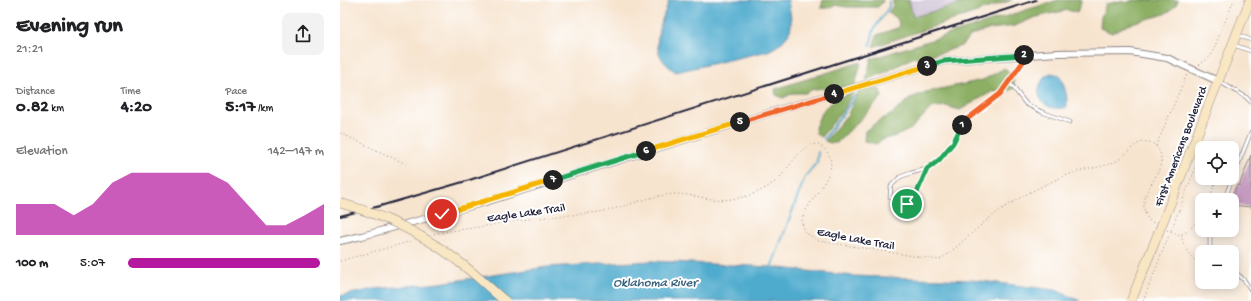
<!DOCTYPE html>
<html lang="en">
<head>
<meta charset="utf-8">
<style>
  :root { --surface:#fff; --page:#f2f2f2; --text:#202124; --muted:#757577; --accent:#b5179e }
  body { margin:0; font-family:"Gochi Hand",sans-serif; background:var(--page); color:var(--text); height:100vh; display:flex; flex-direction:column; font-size:15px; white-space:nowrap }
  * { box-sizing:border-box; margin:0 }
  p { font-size:13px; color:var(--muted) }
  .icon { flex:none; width:22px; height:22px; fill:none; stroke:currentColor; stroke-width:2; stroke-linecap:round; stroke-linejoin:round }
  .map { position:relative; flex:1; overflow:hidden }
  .drawer { display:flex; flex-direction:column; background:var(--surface); width:340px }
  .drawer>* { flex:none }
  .buttons { position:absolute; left:855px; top:141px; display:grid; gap:8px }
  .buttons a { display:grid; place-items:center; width:44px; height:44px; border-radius:8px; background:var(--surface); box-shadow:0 2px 10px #0003; font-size:20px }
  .pin { position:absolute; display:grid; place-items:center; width:34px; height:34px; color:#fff; margin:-17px; border:2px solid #fff; border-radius:50%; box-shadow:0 1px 4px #0007 }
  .km { position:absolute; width:20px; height:20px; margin:-10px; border-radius:50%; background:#222; color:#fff; font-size:11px; line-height:20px; text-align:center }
  .round { display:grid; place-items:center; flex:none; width:42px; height:42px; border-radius:8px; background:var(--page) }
  .headline { display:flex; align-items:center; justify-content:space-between; height:68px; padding:0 16px }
  h1 { font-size:22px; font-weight:700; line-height:30px }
  .figures { display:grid; grid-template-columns:repeat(3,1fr); gap:6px; height:68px; padding:4px 16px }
  .figures div { display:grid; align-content:center }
  .figures b { font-size:17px; font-weight:700 }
  .figures small { font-size:11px; font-weight:400 }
  .figures p { font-size:11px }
  .chart { height:112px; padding:8px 16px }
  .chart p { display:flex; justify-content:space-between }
  .chart svg { width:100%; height:72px; margin-top:4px; fill:var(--accent); opacity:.7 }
  ul { padding:0 16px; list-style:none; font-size:13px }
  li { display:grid; grid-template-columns:64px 48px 1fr; align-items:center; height:30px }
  li i { height:10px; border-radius:5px; background:var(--accent) }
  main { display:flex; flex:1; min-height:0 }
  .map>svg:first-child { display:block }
  .industrial { fill:#ccbfd4 }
  .forest { fill:#8caf63; stroke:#57684f }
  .water { fill:#50abce; stroke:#396684 }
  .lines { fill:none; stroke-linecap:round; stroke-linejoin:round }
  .stream { stroke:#50abce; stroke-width:2 }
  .building { fill:#c59abf }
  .service-casing { stroke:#8c8385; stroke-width:4.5 }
  .minor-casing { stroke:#8c8385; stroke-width:8 }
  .secondary-casing { stroke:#8c8385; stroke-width:10 }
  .path { stroke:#8c8385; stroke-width:1; stroke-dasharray:1 3; stroke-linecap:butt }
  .service { stroke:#fff; stroke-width:3 }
  .minor { stroke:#fff; stroke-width:6 }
  .secondary { stroke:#f9e7c3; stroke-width:9 }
  .rail { stroke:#22223b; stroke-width:2 }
  .secondary-bridge-casing { stroke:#8c8385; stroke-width:10; stroke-linecap:butt }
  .path-bridge { stroke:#8c8385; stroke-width:1; stroke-dasharray:1 3; stroke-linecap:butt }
  .secondary-bridge { stroke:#f9e7c3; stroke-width:9 }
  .split-1-casing { stroke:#fff; stroke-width:8 }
  .split-2-casing { stroke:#fff; stroke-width:8 }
  .split-3-casing { stroke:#fff; stroke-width:8 }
  .split-4-casing { stroke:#fff; stroke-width:8 }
  .split-5-casing { stroke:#fff; stroke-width:8 }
  .split-6-casing { stroke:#fff; stroke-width:8 }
  .split-7-casing { stroke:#fff; stroke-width:8 }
  .split-8-casing { stroke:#fff; stroke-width:8 }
  .split-1 { stroke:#22a559; stroke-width:5 }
  .split-2 { stroke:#f0652b; stroke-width:5 }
  .split-3 { stroke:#22a559; stroke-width:5 }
  .split-4 { stroke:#f5b400; stroke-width:5 }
  .split-5 { stroke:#f0652b; stroke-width:5 }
  .split-6 { stroke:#f5b400; stroke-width:5 }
  .split-7 { stroke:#22a559; stroke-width:5 }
  .split-8 { stroke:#f5b400; stroke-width:5 }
  .labels { text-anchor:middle; stroke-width:4; stroke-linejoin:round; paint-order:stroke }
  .street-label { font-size:12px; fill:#22223b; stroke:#fff }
  .water-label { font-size:13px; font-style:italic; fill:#37607d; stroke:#fff }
</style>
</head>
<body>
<main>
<section class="drawer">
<div class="headline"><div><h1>Evening run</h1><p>21:21</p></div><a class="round"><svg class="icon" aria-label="share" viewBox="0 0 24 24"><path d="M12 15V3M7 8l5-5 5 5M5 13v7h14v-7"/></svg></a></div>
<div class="figures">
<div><p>Distance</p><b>0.82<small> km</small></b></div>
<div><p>Time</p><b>4:20</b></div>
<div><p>Pace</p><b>5:17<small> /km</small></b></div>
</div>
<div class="chart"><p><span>Elevation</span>142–147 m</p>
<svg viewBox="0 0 160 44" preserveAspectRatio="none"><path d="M0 44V25L10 25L20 25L30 32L40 25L50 12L60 6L70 6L80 6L90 6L100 6L110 12L120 25L130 38L140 38L150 32L160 25V44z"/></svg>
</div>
<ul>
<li><b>100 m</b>5:07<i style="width:98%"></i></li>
</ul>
</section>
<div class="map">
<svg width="911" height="301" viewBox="0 0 911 301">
  <rect width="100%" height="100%" fill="#fff"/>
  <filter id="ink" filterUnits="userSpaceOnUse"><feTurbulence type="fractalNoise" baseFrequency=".025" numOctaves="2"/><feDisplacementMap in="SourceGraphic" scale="8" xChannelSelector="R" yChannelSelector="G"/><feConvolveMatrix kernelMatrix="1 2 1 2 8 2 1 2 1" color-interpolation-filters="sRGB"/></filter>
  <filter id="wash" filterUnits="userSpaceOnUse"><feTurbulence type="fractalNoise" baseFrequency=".012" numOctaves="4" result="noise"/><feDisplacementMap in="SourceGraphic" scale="16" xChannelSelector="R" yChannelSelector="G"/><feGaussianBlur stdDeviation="0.9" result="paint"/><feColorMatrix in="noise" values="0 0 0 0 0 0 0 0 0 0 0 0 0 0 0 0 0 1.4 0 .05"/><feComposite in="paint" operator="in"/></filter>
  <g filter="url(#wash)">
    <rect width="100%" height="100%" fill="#f7e4cf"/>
    <!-- industrial -->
    <polygon class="industrial" points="569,0 634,0 572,17"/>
    <!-- forest -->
    <g class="forest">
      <polygon points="483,0 544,0 538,7 505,7 496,5 488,8 481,8"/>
      <polygon points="553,0 569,0 573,17 634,0 672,0 533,47 537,35 560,27 557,18 548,13 553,6"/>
      <polygon points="718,0 742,0 737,13 728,10 709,14 693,18 675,26 650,29 630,36 621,46 604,52 572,58 546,72 526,80 531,59"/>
      <path d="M793 0H838C833 16 812 17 798 21 789 24 781 28 772 33L760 28 761 17 766 4 781 1 786 3Z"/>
      <polygon points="521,62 515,85 491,92 481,88 471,90 465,93 453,93 443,98 436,95 435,89"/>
      <polygon points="665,68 673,77 675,88 667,91 653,91 620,110 606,106 591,108 571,129 556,136 541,140 537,144 524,141 525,131 537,122 552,114 571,98 586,92 643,80"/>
      <polygon points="532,87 540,90 542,97 497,143 491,143 485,141 508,114 520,89"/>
      <path d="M514 91 504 109 481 137 476 134 475 128C484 103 490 102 514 91Z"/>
    </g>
    <!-- water -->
    <g class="water">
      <path d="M329 0H448C449 8 452 18 451 26 450 37 438 47 428 51L336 72C305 52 320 28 329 0Z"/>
      <path d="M711 73 719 75C724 83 728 97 727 107 716 111 701 107 699 94 697 88 702 81 705 76Z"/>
      <polygon points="312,261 431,267 514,276 632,280 716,290 740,301 0,301 0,296 34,289 100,283 207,267"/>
    </g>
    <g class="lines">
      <!-- stream -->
      <g class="stream">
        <polyline points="530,46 534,29 549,7 549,0"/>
        <path d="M484 139C495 123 506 112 515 95"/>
        <polyline points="431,268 465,177 477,162 478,152"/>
      </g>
    </g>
    <g id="blocks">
      <!-- building -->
      <polygon class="building" points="911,155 911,207 892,205 891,200 897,185 899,186"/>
    </g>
  </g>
  <g filter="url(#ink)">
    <use href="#blocks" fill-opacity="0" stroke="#8c8385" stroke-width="1"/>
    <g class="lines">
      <defs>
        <g id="service">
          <polyline points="898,35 911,40"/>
          <polyline points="894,45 911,51"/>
          <polyline points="669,82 686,104 702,112 730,122"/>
          <polyline points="880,82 906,97 911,102"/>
          <polyline points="587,169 575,197 567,204 558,203 550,197 551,186 560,177 571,173 587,169 599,160 613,143 625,121 660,95 677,71 686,55"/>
          <polyline points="884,200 911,132"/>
          <polyline points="872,230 870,236 870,249 873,252"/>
          <polyline points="892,269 904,280 911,290"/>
        </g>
        <polyline id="minor" points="0,241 22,236 142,203 439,110 604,61 717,53 790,52 827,58 878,81"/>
        <polyline id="secondary" points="830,204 910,0"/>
      </defs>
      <!-- service casing -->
      <use href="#service" class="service-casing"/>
      <!-- minor casing -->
      <use href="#minor" class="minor-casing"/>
      <!-- secondary casing -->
      <use href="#secondary" class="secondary-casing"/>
      <!-- path -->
      <g class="path">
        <polyline points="859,65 871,56 894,0"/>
        <polyline points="0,133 66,164"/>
        <polyline points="816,146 847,74"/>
        <polyline points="862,146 865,148"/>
        <polyline points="869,200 877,178"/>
        <polyline points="839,210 862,151"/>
        <polyline points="827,230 840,235 849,231 862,214"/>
        <path d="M94 234C107 231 120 230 133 228 152 225 171 221 190 219 213 216 236 215 259 212 284 208 310 195 335 194 355 194 371 202 392 199 408 197 423 191 436 181 448 172 465 134 482 147 510 168 463 201 462 222 462 225 465 230 466 233L479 241 599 260C621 246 637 226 658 212 679 197 706 183 730 174 745 169 760 168 774 162 787 157 798 133 815 145 819 149 821 153 821 158 822 178 796 194 806 215 808 219 809 221 814 223"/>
        <path d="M841 235C844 248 850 259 862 264"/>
        <polyline points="0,261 72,241"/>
      </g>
      <!-- service -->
      <use href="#service" class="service"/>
      <!-- minor -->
      <use href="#minor" class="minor"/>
      <!-- secondary -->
      <use href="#secondary" class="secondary"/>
      <!-- rail -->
      <polyline class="rail" points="0,216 40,206 123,182 696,0"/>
      <defs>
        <g id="secondary-bridge">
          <path d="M0 203C44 215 87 236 123 265 137 276 151 289 165 301"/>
          <polyline points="791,301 830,204"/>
        </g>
      </defs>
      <!-- secondary-bridge casing -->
      <use href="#secondary-bridge" class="secondary-bridge-casing"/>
      <!-- path-bridge -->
      <polyline class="path-bridge" points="803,301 839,210"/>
      <!-- secondary-bridge -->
      <use href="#secondary-bridge" class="secondary-bridge"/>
    </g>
  </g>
  <g class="lines" filter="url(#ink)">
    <defs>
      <polyline id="split-1" points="567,204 575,197 587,169 599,160 613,143 622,125"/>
      <polyline id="split-2" points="622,125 626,120 660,94 685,59 686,55 684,55"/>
      <polyline id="split-3" points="587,66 604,61 684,55"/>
      <polyline id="split-4" points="494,94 587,66"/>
      <polyline id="split-5" points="400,122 494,94"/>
      <polyline id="split-6" points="306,151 400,122"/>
      <polyline id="split-7" points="213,180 306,151"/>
      <polyline id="split-8" points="102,214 213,180"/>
    </defs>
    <!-- split-1 casing -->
    <use href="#split-1" class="split-1-casing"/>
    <!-- split-2 casing -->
    <use href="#split-2" class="split-2-casing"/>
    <!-- split-3 casing -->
    <use href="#split-3" class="split-3-casing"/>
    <!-- split-4 casing -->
    <use href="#split-4" class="split-4-casing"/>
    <!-- split-5 casing -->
    <use href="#split-5" class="split-5-casing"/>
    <!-- split-6 casing -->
    <use href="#split-6" class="split-6-casing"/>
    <!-- split-7 casing -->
    <use href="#split-7" class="split-7-casing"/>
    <!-- split-8 casing -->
    <use href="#split-8" class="split-8-casing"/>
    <!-- split-1 -->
    <use href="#split-1" class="split-1"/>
    <!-- split-2 -->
    <use href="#split-2" class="split-2"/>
    <!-- split-3 -->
    <use href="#split-3" class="split-3"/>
    <!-- split-4 -->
    <use href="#split-4" class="split-4"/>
    <!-- split-5 -->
    <use href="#split-5" class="split-5"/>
    <!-- split-6 -->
    <use href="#split-6" class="split-6"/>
    <!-- split-7 -->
    <use href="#split-7" class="split-7"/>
    <!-- split-8 -->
    <use href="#split-8" class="split-8"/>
  </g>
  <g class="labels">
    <!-- street labels -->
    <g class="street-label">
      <text transform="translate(840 146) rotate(-69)" y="4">First Americans Boulevard</text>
      <text transform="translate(186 212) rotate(-8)" y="4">Eagle Lake Trail</text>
      <text transform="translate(516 238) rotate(11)" y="4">Eagle Lake Trail</text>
    </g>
    <!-- water labels -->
    <g class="water-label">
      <text x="315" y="286">Oklahoma River</text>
    </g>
  </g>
</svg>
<div class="buttons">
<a><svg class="icon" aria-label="locate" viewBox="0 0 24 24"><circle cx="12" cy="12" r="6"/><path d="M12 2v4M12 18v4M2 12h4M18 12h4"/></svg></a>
<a>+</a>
<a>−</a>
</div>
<div class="pin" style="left:567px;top:204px;background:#1e9e55"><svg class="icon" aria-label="arrive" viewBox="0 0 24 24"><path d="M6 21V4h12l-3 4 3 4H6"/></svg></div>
<div class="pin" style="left:102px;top:214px;background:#d93025"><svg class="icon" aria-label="check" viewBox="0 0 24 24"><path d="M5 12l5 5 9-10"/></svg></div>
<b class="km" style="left:622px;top:125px">1</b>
<b class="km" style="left:684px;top:55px">2</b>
<b class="km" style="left:587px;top:66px">3</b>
<b class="km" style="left:494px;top:94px">4</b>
<b class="km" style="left:400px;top:122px">5</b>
<b class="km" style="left:306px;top:151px">6</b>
<b class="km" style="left:213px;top:180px">7</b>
</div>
</main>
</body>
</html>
